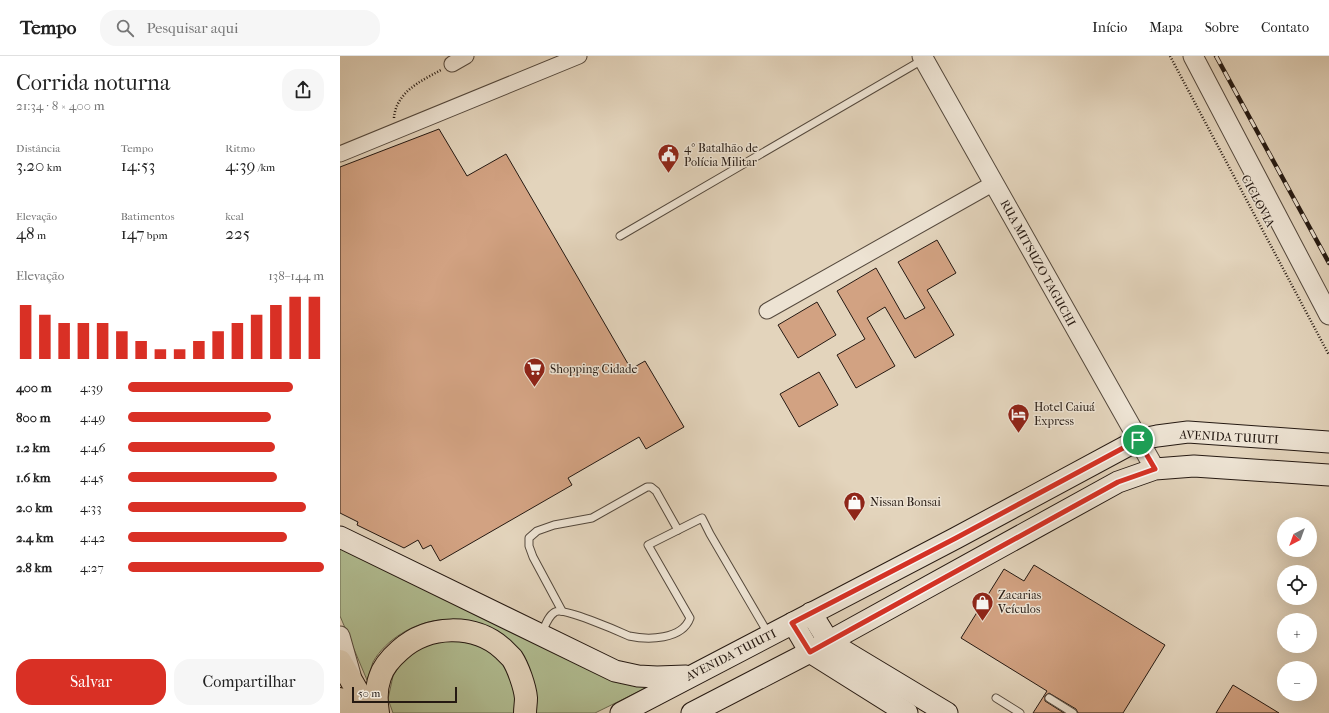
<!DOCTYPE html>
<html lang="pt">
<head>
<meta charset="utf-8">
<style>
  :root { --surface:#fff; --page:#f6f6f6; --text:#222; --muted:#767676; --line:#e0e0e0; --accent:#d93025 }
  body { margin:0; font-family:"IM FELL French Canon",serif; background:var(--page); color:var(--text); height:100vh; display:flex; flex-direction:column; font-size:15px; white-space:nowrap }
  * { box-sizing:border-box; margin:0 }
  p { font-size:13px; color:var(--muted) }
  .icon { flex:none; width:22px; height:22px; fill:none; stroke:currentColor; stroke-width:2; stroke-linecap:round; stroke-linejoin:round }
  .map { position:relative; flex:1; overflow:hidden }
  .sheet { display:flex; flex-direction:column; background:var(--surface); width:340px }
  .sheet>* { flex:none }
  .needle { width:26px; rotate:221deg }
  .buttons { position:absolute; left:937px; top:461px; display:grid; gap:8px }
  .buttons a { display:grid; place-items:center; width:40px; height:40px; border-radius:50%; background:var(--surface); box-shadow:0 4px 16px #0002; font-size:20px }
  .scale { position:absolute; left:12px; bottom:10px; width:105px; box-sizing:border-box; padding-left:4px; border:2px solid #251912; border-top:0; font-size:11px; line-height:14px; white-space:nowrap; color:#251912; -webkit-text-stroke:3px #ede3d3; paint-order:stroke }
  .pin { position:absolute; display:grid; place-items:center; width:34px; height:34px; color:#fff; margin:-17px; border:2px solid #fff; border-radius:50%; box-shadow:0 1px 4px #0007 }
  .round { display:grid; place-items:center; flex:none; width:42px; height:42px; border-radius:16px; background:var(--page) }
  .headline { display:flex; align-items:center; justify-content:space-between; height:68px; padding:0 16px }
  h1 { font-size:22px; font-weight:600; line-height:30px }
  .metrics { display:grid; grid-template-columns:repeat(3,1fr); gap:6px; height:68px; padding:4px 16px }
  .metrics div { display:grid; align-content:center }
  .metrics b { font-size:17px; font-weight:600 }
  .metrics small { font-size:11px; font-weight:400 }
  .metrics p { font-size:11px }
  .chart { height:112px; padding:8px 16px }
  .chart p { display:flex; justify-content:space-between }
  .chart svg { width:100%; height:72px; margin-top:4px; stroke:var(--accent); stroke-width:6 }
  .primary-button { display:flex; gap:8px; margin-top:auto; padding:8px 16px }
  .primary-button a { flex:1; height:46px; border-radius:16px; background:var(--accent); color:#fff; font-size:16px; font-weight:600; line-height:46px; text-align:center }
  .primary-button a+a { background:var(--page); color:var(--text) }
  ul { padding:0 16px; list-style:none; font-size:13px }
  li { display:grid; grid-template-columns:64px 48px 1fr; align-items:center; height:30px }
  li i { height:10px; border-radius:5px; background:var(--accent) }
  header { display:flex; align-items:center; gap:24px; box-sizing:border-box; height:56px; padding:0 20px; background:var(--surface); border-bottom:1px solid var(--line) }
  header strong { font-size:19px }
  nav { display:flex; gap:22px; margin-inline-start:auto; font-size:14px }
  .search { width:280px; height:36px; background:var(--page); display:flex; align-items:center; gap:10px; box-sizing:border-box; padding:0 14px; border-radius:16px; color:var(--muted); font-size:15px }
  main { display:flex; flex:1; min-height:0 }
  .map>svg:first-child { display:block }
  .green { fill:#b1bd92; stroke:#6b6b52 }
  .building { fill:#d2a282; stroke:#251912 }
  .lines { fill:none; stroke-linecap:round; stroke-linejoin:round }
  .service-casing { stroke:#54483c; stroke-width:9 }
  .minor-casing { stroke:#54483c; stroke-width:17 }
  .tertiary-casing { stroke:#54483c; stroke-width:21 }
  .secondary-casing { stroke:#251912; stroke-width:23 }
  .primary-casing { stroke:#251912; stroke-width:24 }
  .path { stroke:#251912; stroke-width:2.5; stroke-dasharray:1 2; stroke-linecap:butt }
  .service { stroke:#ede3d3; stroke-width:7 }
  .minor { stroke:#ede3d3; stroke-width:15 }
  .tertiary { stroke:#ede3d3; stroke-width:19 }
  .secondary { stroke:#ede3d3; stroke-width:21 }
  .primary { stroke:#e3d4bc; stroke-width:22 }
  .rail-casing { stroke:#251912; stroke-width:4.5 }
  .rail { stroke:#ede3d3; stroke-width:3; stroke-dasharray:9; stroke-linecap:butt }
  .route-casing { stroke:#fff; stroke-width:8 }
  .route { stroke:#d93025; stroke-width:5 }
  .labels { text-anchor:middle; stroke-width:3; stroke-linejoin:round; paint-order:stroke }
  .poi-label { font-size:12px; fill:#251912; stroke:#ede3d3; text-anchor:start }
  .street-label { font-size:12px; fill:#251912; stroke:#ede3d3 }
</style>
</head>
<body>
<header>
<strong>Tempo</strong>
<div class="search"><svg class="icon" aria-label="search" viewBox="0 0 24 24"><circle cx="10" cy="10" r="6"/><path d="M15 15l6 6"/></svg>Pesquisar aqui</div>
<nav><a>Início</a><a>Mapa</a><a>Sobre</a><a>Contato</a></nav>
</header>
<main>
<section class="sheet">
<div class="headline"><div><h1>Corrida noturna</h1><p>21:34 · 8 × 400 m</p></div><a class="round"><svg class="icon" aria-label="share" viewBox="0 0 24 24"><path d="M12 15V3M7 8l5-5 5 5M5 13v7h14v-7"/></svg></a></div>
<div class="metrics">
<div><p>Distância</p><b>3.20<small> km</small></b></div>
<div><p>Tempo</p><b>14:53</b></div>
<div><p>Ritmo</p><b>4:39<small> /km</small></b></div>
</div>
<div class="metrics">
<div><p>Elevação</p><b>48<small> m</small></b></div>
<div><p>Batimentos</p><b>147<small> bpm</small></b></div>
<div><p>kcal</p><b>225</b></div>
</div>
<div class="chart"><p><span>Elevação</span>138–144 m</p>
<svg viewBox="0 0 160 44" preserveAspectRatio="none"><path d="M5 44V11M15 44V17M25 44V22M35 44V22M45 44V22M55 44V27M65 44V33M75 44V38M85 44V38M95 44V33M105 44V27M115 44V22M125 44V17M135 44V11M145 44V6M155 44V6"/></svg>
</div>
<ul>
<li><b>400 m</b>4:39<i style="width:84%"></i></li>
<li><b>800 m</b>4:49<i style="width:73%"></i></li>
<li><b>1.2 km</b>4:46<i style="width:75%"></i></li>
<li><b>1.6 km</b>4:45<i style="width:76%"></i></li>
<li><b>2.0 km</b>4:33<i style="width:91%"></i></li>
<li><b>2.4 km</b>4:42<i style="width:81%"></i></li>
<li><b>2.8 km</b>4:27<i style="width:100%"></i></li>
</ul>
<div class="primary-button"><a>Salvar</a><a>Compartilhar</a></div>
</section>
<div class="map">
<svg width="989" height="657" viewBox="0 0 989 657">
  <rect width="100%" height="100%" fill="#e3d4bc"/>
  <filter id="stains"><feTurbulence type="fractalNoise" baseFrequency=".005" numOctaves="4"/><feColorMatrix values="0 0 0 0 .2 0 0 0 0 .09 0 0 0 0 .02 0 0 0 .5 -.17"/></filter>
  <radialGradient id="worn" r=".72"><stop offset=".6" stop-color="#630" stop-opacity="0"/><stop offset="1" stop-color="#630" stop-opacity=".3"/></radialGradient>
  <!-- green -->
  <g class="green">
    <path d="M0 486 284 625 308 631 255 657H190V631L121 565C114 564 106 563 99 564 74 567 46 583 33 606 31 612 29 618 27 624L0 560Z"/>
    <polygon points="97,583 136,587 159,602 173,621 178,657 53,657 48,643 53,620 63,604 77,592"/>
  </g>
  <!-- building -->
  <g class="building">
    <polygon points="99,73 127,120 166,98 291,313 305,305 344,371 306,393 299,381 228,422 232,429 100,505 91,489 83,493 78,484 64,492 17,469 18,466 0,457 0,111"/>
    <polygon points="597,184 616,217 587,234 614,279 575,302 545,251 527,262 555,310 516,332 497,299 525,283 497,235 536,212 565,263 585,252 558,206"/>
    <polygon points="477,246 496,279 458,302 438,269"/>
    <polygon points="479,316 498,349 459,371 440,338"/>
    <polygon points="694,509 825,589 783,657 738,657 736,653 709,637 705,640 705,645 724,657 693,657 707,635 621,582 664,513 684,525"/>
    <polygon points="893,629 939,657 876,657"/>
  </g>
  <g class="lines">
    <defs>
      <g id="service">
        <polyline points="280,180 584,3"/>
        <polyline points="222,555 193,501 189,490 189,482 197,475 214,469 252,462 307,431 311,431 316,435 338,474"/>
        <path d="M202 577C205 570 208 560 215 556 223 551 278 575 289 580 308 584 342 584 350 562L308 489 362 462 370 478 429 579"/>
        <polyline points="656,642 680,657"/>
        <polyline points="709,642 733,657"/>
      </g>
      <g id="minor">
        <polyline points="112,8 126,0"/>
        <polyline points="0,98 239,0"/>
        <polyline points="427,255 654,127"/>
      </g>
      <g id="tertiary">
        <polyline points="582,0 815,413"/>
        <polyline points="853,0 989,259"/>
        <polyline points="0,580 11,619"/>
      </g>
      <g id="secondary">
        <polyline points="0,481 275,615 298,620 317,621 346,620"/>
        <polyline points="471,557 489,586 607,657"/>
        <polyline points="453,567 470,596 567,657"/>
        <polyline points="281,657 616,482 798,384 817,380 848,376 989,386"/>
        <polyline points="352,657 470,596 778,426 815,413 854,410 989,419"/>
      </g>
      <g id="primary">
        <polyline points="0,605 30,657"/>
        <polyline points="0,643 8,657"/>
        <path d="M38 657C36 645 36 632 40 621 43 611 52 601 60 594 88 569 134 567 163 593 166 596 169 599 172 602 178 611 185 631 186 642 186 647 185 652 185 657"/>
      </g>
    </defs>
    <!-- service casing -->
    <use href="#service" class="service-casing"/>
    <!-- minor casing -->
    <use href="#minor" class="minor-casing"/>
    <!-- tertiary casing -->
    <use href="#tertiary" class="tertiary-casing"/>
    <!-- secondary casing -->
    <use href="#secondary" class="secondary-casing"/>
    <!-- primary casing -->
    <use href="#primary" class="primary-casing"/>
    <!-- path -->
    <g class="path">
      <polyline points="830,0 989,299"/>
      <path d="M54 62C56 36 81 25 101 14"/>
    </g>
    <!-- service -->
    <use href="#service" class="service"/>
    <!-- minor -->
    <use href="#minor" class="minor"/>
    <!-- tertiary -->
    <use href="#tertiary" class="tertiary"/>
    <!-- secondary -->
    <use href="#secondary" class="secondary"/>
    <!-- primary -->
    <use href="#primary" class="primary"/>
    <defs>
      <polyline id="rail" points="876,0 989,207"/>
    </defs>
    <!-- rail casing -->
    <use href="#rail" class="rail-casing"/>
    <!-- rail -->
    <use href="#rail" class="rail"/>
  </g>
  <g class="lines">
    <defs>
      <polygon id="route" points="798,384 815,413 778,426 470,596 452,567 616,482"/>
    </defs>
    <!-- route casing -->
    <use href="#route" class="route-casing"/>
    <!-- route -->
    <use href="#route" class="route"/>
  </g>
  <!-- icons -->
  <defs>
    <symbol id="civic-pin" viewBox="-11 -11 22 30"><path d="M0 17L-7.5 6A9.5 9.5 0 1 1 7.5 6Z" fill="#8f2418" stroke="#ede3d3"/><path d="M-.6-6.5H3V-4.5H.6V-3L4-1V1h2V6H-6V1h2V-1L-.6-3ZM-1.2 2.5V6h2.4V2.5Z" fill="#fff"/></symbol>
    <symbol id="supermarket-pin" viewBox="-11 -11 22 30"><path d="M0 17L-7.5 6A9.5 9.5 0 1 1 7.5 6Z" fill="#8f2418" stroke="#ede3d3"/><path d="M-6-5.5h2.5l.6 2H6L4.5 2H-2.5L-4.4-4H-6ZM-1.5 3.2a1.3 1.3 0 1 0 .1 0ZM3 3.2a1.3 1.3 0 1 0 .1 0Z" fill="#fff"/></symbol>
    <symbol id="hotel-pin" viewBox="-11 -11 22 30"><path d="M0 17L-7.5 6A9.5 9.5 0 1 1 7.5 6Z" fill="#8f2418" stroke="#ede3d3"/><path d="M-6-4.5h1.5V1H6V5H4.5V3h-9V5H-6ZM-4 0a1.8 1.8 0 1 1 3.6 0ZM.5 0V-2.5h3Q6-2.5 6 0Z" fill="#fff"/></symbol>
    <symbol id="shop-pin" viewBox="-11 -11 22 30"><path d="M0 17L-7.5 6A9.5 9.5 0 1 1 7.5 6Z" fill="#8f2418" stroke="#ede3d3"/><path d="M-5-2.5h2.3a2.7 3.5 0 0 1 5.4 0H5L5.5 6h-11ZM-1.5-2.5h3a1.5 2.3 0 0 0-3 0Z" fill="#fff"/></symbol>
  </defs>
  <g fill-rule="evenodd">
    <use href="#civic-pin" x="316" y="86" width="25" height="34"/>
    <use href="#supermarket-pin" x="182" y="300" width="25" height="34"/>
    <use href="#hotel-pin" x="666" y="346" width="25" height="34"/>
    <use href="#shop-pin" x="502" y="434" width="25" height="34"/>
    <use href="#shop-pin" x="630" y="534" width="25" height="34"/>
  </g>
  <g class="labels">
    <!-- poi labels -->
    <g class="poi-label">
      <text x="344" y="96">4º Batalhão de<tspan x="344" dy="14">Polícia Militar</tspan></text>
      <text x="210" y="317">Shopping Cidade</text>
      <text x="694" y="355">Hotel Caiuá<tspan x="694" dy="14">Express</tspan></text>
      <text x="530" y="450">Nissan Bonsai</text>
      <text x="658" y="543">Zacarias<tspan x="658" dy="14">Veículos</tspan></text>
    </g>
    <!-- street labels -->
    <g class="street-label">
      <text transform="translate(918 145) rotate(62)" y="4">CICLOVIA</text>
      <text transform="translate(698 207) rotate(61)" y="4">RUA MITSUZO TAGUCHI</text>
      <text transform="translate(889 381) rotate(3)" y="4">AVENIDA TUIUTI</text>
      <text transform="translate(391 599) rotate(-27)" y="4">AVENIDA TUIUTI</text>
    </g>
  </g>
  <rect width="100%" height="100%" filter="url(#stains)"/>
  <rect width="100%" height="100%" fill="url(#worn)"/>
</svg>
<div class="buttons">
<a><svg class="needle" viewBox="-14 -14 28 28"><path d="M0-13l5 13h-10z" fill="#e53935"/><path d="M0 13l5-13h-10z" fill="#767676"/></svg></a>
<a><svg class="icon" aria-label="locate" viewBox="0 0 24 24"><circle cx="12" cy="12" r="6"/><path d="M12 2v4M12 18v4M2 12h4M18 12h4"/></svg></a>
<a>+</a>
<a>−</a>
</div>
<div class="scale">50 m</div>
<div class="pin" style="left:798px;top:384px;background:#1e9e55"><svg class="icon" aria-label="arrive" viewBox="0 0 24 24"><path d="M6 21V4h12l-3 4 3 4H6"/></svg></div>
</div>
</main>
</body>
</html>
